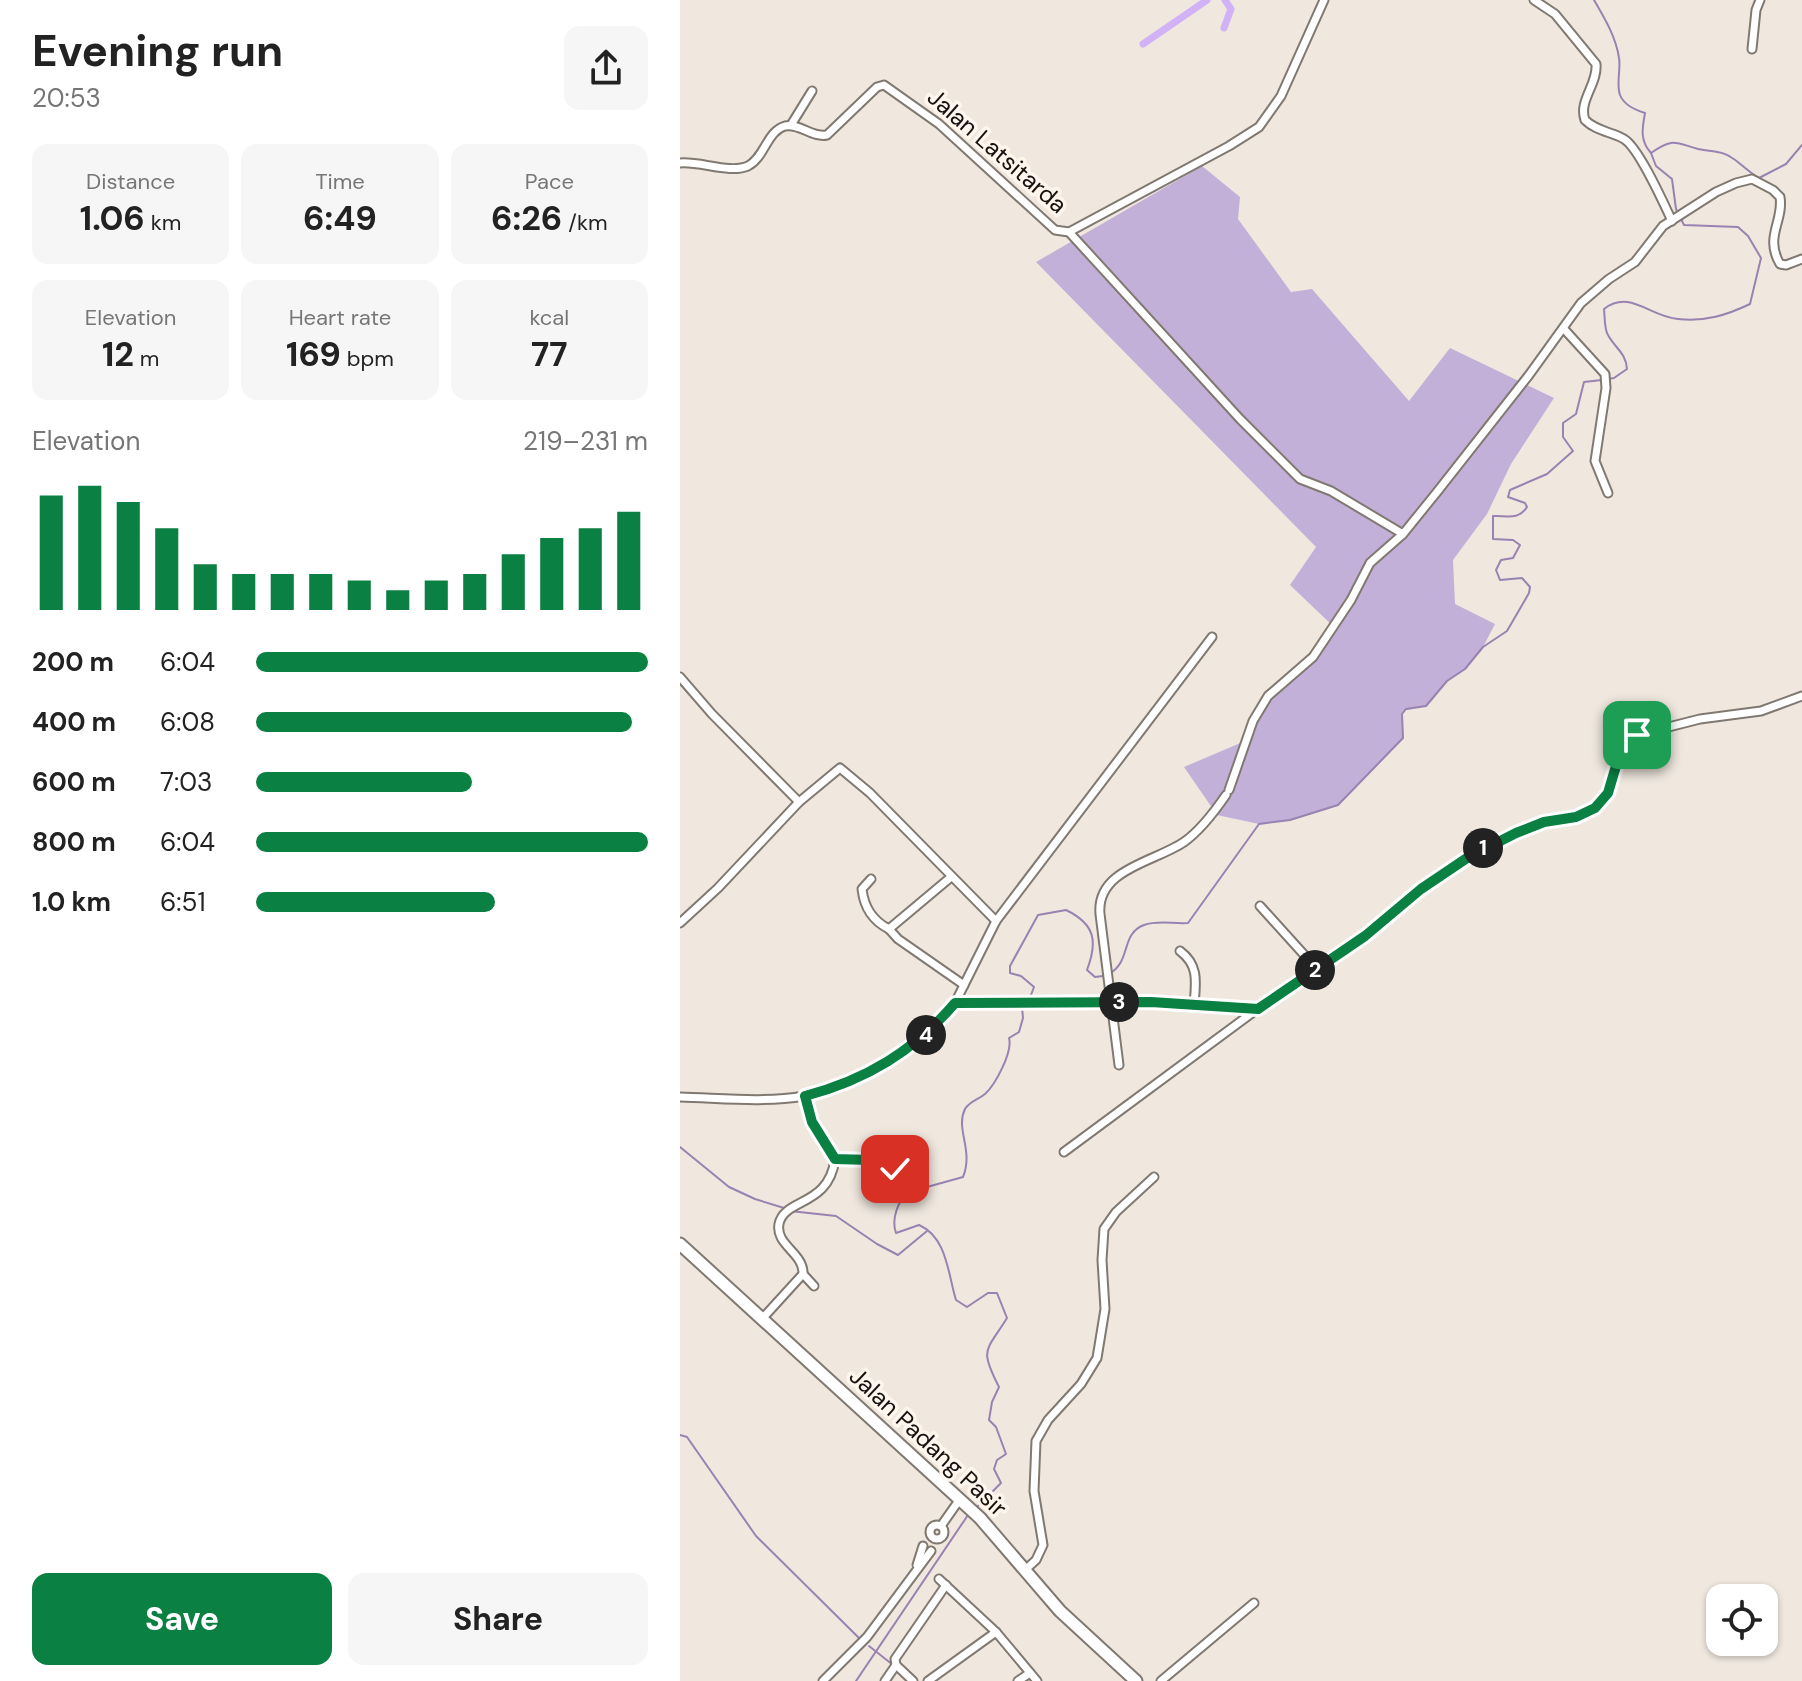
<!DOCTYPE html>
<html lang="en">
<head>
<meta charset="utf-8">
<style>
  :root { --surface:#fff; --page:#f6f6f6; --text:#222; --muted:#767676; --accent:#0b8043 }
  body { margin:0; font-family:"DM Sans",sans-serif; background:var(--page); color:var(--text); height:100vh; display:flex; flex-direction:column; font-size:30px; white-space:nowrap }
  * { box-sizing:border-box; margin:0 }
  p { font-size:26px; color:var(--muted) }
  .icon { flex:none; width:44px; height:44px; fill:none; stroke:currentColor; stroke-width:2; stroke-linecap:round; stroke-linejoin:round }
  .map { position:relative; flex:1; overflow:hidden }
  .panel { display:flex; flex-direction:column; background:var(--surface); width:680px }
  .panel>* { flex:none }
  .buttons { position:absolute; left:1026px; top:1584px; display:grid; gap:16px }
  .buttons a { display:grid; place-items:center; width:72px; height:72px; border-radius:16px; background:var(--surface); box-shadow:0 2px 6px #0004; font-size:40px }
  .pin { position:absolute; display:grid; place-items:center; width:68px; height:68px; color:#fff; margin:-34px; border-radius:16px; box-shadow:0 4px 12px #0006 }
  .km { position:absolute; width:40px; height:40px; margin:-20px; border-radius:50%; background:#222; color:#fff; font-size:22px; line-height:40px; text-align:center }
  .round { display:grid; place-items:center; flex:none; width:84px; height:84px; border-radius:16px; background:var(--page) }
  .summary { display:flex; align-items:center; justify-content:space-between; height:136px; padding:0 32px }
  h1 { font-size:44px; font-weight:700; line-height:60px }
  .stats { display:grid; grid-template-columns:repeat(3,1fr); gap:12px; height:136px; padding:8px 32px }
  .stats div { display:grid; align-content:center; border-radius:16px; background:var(--page); text-align:center }
  .stats b { font-size:34px; font-weight:700 }
  .stats small { font-size:22px; font-weight:400 }
  .stats p { font-size:22px }
  .chart { height:224px; padding:16px 32px }
  .chart p { display:flex; justify-content:space-between }
  .chart svg { width:100%; height:144px; margin-top:8px; stroke:var(--accent); stroke-width:6 }
  .primary-button { display:flex; gap:16px; margin-top:auto; padding:16px 32px }
  .primary-button a { flex:1; height:92px; border-radius:16px; background:var(--accent); color:#fff; font-size:32px; font-weight:700; line-height:92px; text-align:center }
  .primary-button a+a { background:var(--page); color:var(--text) }
  ul { padding:0 32px; list-style:none; font-size:26px }
  li { display:grid; grid-template-columns:128px 96px 1fr; align-items:center; height:60px }
  li i { height:20px; border-radius:10px; background:var(--accent) }
  main { display:flex; flex:1; min-height:0 }
  .map>svg:first-child { display:block }
  .green { fill:#c2b0d9 }
  .lines { fill:none; stroke-linecap:round; stroke-linejoin:round }
  .stream { stroke:#9982b1; stroke-width:2 }
  .canal { stroke:#d1b2f7; stroke-width:7 }
  .minor-casing { stroke:#807971; stroke-width:11 }
  .highway-casing { stroke:#807971; stroke-width:15 }
  .minor { stroke:#fff; stroke-width:7 }
  .highway { stroke:#fff; stroke-width:11 }
  .route-casing { stroke:#fff; stroke-width:16 }
  .route { stroke:#0b8043; stroke-width:10 }
  .labels { text-anchor:middle; stroke-width:7; stroke-linejoin:round; paint-order:stroke }
  .street-label { font-size:24px; fill:#15120f; stroke:#fef5ec }
</style>
</head>
<body>
<main>
<section class="panel">
<div class="summary"><div><h1>Evening run</h1><p>20:53</p></div><a class="round"><svg class="icon" aria-label="share" viewBox="0 0 24 24"><path d="M12 15V3M7 8l5-5 5 5M5 13v7h14v-7"/></svg></a></div>
<div class="stats">
<div><p>Distance</p><b>1.06<small> km</small></b></div>
<div><p>Time</p><b>6:49</b></div>
<div><p>Pace</p><b>6:26<small> /km</small></b></div>
</div>
<div class="stats">
<div><p>Elevation</p><b>12<small> m</small></b></div>
<div><p>Heart rate</p><b>169<small> bpm</small></b></div>
<div><p>kcal</p><b>77</b></div>
</div>
<div class="chart"><p><span>Elevation</span>219–231 m</p>
<svg viewBox="0 0 160 44" preserveAspectRatio="none"><path d="M5 44V9M15 44V6M25 44V11M35 44V19M45 44V30M55 44V33M65 44V33M75 44V33M85 44V35M95 44V38M105 44V35M115 44V33M125 44V27M135 44V22M145 44V19M155 44V14"/></svg>
</div>
<ul>
<li><b>200 m</b>6:04<i style="width:100%"></i></li>
<li><b>400 m</b>6:08<i style="width:96%"></i></li>
<li><b>600 m</b>7:03<i style="width:55%"></i></li>
<li><b>800 m</b>6:04<i style="width:100%"></i></li>
<li><b>1.0 km</b>6:51<i style="width:61%"></i></li>
</ul>
<div class="primary-button"><a>Save</a><a>Share</a></div>
</section>
<div class="map">
<svg width="1122" height="1681" viewBox="0 0 1122 1681">
  <rect width="100%" height="100%" fill="#f0e8df"/>
  <!-- green -->
  <polygon class="green" points="522,166 560,197 558,219 611,292 632,289 729,401 770,348 874,398 831,464 807,514 773,560 775,604 815,624 803,647 785,669 767,681 746,706 726,710 722,715 723,738 658,805 610,820 579,824 537,815 504,767 565,741 581,700 620,675 654,627 610,585 636,547 356,262"/>
  <g class="lines">
    <!-- stream -->
    <g class="stream">
      <path d="M914 0C924 17 936 37 939 58 941 69 936 84 940 95 944 105 955 110 965 113 962 129 960 141 971 153 993 137 996 143 1018 149 1036 153 1042 149 1059 163 1067 169 1070 173 1079 178L1106 164 1122 145"/>
      <path d="M928 379 934 378 947 369C946 353 935 348 928 335 924 329 925 317 924 309 950 289 970 317 998 319 1025 322 1047 315 1070 304L1081 258 1068 236 1058 227 1004 225 996 209 992 179 976 166 971 153"/>
      <path d="M429 974C452 961 440 934 464 925 478 920 493 924 508 923L579 824 610 820 658 805 723 738 722 714 726 709 746 706 767 681 785 669 803 647 827 631 849 593 850 587 842 578 820 580 816 570 821 560 833 558 840 545 833 540 813 539V516C826 515 838 521 847 507L845 503 828 497 830 490 867 474 893 451 883 437V423L896 414 904 382 922 380"/>
      <path d="M343 1001 351 995 354 987 341 976 330 973V966L358 915 386 910C415 924 418 941 407 970L415 977 423 976"/>
      <polyline points="0,1147 49,1187 75,1199 104,1208"/>
      <polyline points="110,1211 156,1216 197,1244 218,1255 247,1231"/>
      <polyline points="0,1435 7,1437 76,1536 180,1639"/>
      <path d="M296 1508 321 1483 314 1469 317 1460 326 1454 316 1427 309 1420 312 1402 319 1387C299 1348 306 1352 327 1318L317 1293H308L287 1307 276 1300C268 1274 267 1237 239 1225L216 1233C211 1219 218 1200 229 1192L283 1177C294 1150 275 1129 285 1109 290 1101 298 1100 305 1094 315 1085 333 1052 329 1038L339 1032 343 1018 342 1007"/>
      <polyline points="189,1646 213,1665"/>
      <polyline points="220,1673 227,1681"/>
      <polyline points="176,1681 288,1515"/>
    </g>
    <!-- canal -->
    <g class="canal">
      <polyline points="544,28 551,9 545,0"/>
      <polyline points="463,44 527,0"/>
    </g>
    <defs>
      <g id="minor">
        <path d="M854 0 875 14 916 64C918 84 898 101 905 120 916 131 932 132 944 139 959 148 984 204 992 221"/>
        <polyline points="1072,49 1076,10 1080,0"/>
        <polyline points="111,125 132,91"/>
        <path d="M0 163C20 161 50 174 68 166 85 157 87 131 105 126 120 123 132 138 147 135L197 87 204 85 259 124 375 230 389 232 549 146 579 127 601 96 644 0"/>
        <polyline points="389,232 560,419 620,479 651,491 723,534"/>
        <polyline points="884,329 925,374 926,388 915,461 928,493"/>
        <polyline points="0,677 32,714 119,802"/>
        <path d="M549 790 573 721 588 696 633 657 671 600 690 563 723 534 757 492 849 375 901 303 929 279 955 262 983 226 1036 192 1056 183 1072 179 1093 190 1100 197C1104 221 1084 237 1100 264L1106 265 1122 259"/>
        <polyline points="271,877 209,929 218,939 284,985"/>
        <path d="M191 879 182 889C184 907 193 921 209 929"/>
        <polyline points="580,906 637,969"/>
        <polyline points="0,923 38,888 119,802 160,768 190,793 316,921"/>
        <path d="M500 951C519 965 516 982 514 1005"/>
        <polyline points="275,1003 316,921 532,637"/>
        <path d="M439 1065 420 914C416 869 475 862 504 842 521 830 535 811 546 795"/>
        <polyline points="125,1096 132,1122 155,1159 191,1160 215,1169"/>
        <path d="M0 1097C41 1098 84 1103 124 1096 183 1086 237 1047 275 1003L480 1002 578 1009 685 936 741 889 787 858 836 833 864 822 896 817 915 808 928 793 941 749 957 735 1020 719 1081 711 1122 696"/>
        <polyline points="384,1152 576,1010"/>
        <polyline points="123,1274 134,1286"/>
        <path d="M82 1319 123 1274C124 1253 95 1245 99 1224 104 1198 149 1207 155 1159"/>
        <circle cx="257" cy="1532" r="7"/>
        <polyline points="261,1526 280,1499"/>
        <polyline points="237,1565 243,1546"/>
        <polyline points="345,1570 356,1560 363,1545 354,1491 356,1441 368,1420 401,1384 417,1358 425,1309 422,1260 424,1229 436,1212 474,1177"/>
        <polyline points="259,1579 316,1632 357,1681"/>
        <polyline points="143,1681 187,1637 251,1551"/>
        <polyline points="205,1681 216,1665"/>
        <polyline points="233,1681 216,1665 215,1659 266,1585"/>
        <polyline points="248,1681 316,1632"/>
        <polyline points="338,1681 350,1673"/>
        <polyline points="481,1681 574,1603"/>
      </g>
      <polyline id="highway" points="0,1244 300,1518 380,1611 456,1681"/>
    </defs>
    <!-- minor casing -->
    <use href="#minor" class="minor-casing"/>
    <!-- highway casing -->
    <use href="#highway" class="highway-casing"/>
    <!-- minor -->
    <use href="#minor" class="minor"/>
    <!-- highway -->
    <use href="#highway" class="highway"/>
  </g>
  <g class="lines">
    <defs>
      <path id="route" d="M215 1169 191 1160 155 1159 132 1122 125 1096C186 1080 234 1051 275 1003L471 1002 578 1009 685 936 741 889 787 858 836 833 864 822 896 817 915 808 928 793 941 749 957 735"/>
    </defs>
    <!-- route casing -->
    <use href="#route" class="route-casing"/>
    <!-- route -->
    <use href="#route" class="route"/>
  </g>
  <g class="labels">
    <!-- street labels -->
    <g class="street-label">
      <text transform="translate(317 151) rotate(41)" y="8">Jalan Latsitarda</text>
      <text transform="translate(248 1442) rotate(43)" y="8">Jalan Padang Pasir</text>
    </g>
  </g>
</svg>
<div class="buttons">
<a><svg class="icon" aria-label="locate" viewBox="0 0 24 24"><circle cx="12" cy="12" r="6"/><path d="M12 2v4M12 18v4M2 12h4M18 12h4"/></svg></a>
</div>
<div class="pin" style="left:957px;top:735px;background:#1e9e55"><svg class="icon" aria-label="arrive" viewBox="0 0 24 24"><path d="M6 21V4h12l-3 4 3 4H6"/></svg></div>
<div class="pin" style="left:215px;top:1169px;background:#d93025"><svg class="icon" aria-label="check" viewBox="0 0 24 24"><path d="M5 12l5 5 9-10"/></svg></div>
<b class="km" style="left:803px;top:848px">1</b>
<b class="km" style="left:635px;top:970px">2</b>
<b class="km" style="left:439px;top:1002px">3</b>
<b class="km" style="left:246px;top:1035px">4</b>
</div>
</main>
</body>
</html>
